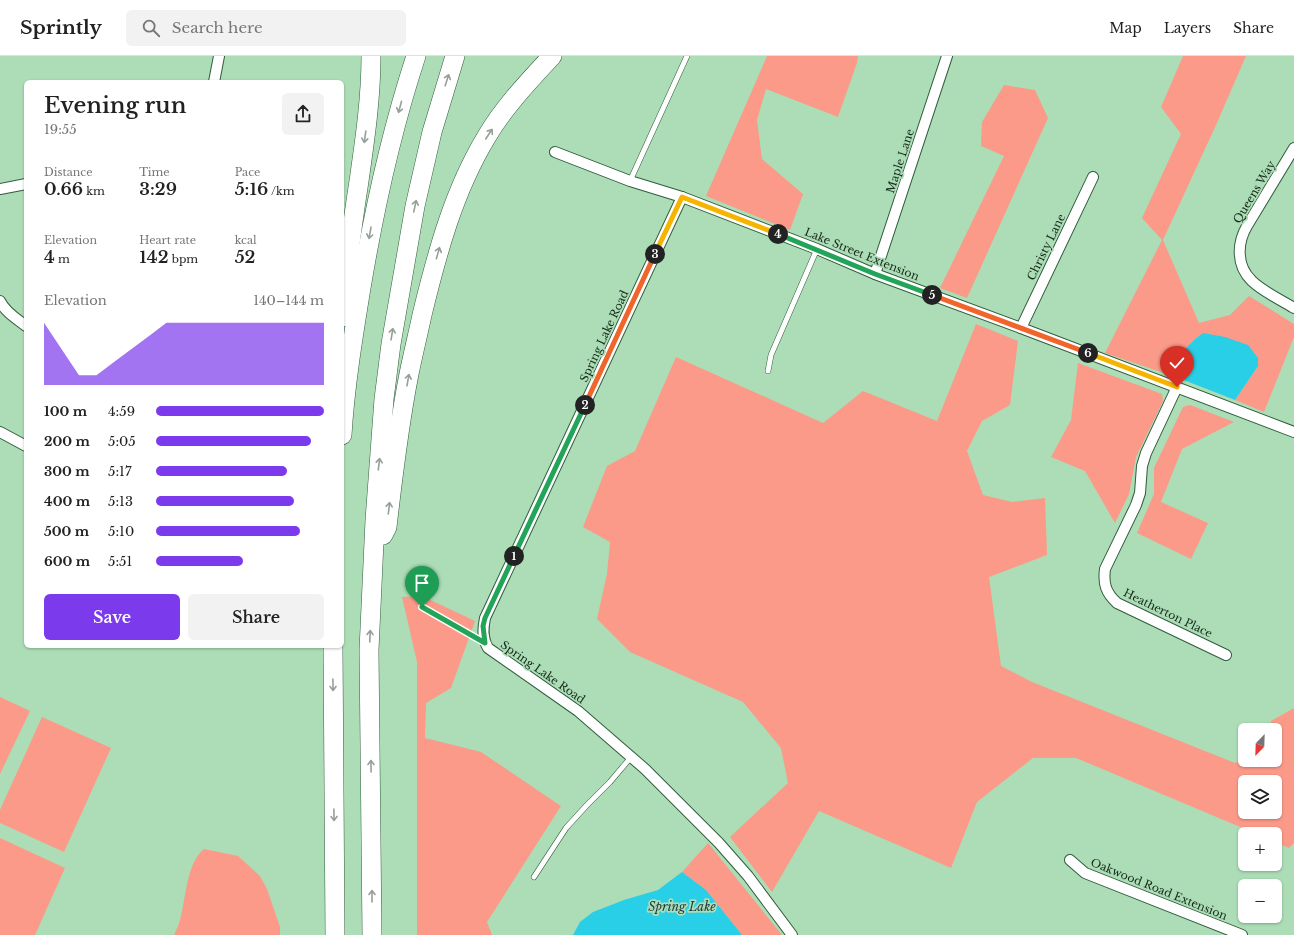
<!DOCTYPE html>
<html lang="en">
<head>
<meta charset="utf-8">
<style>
  :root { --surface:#fff; --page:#f2f2f2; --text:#222; --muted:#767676; --line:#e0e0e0; --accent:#7c3aed }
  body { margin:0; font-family:"Libre Baskerville",serif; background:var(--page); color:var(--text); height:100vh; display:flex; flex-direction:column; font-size:15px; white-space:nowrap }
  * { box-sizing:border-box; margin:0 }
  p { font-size:13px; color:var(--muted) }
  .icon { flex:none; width:22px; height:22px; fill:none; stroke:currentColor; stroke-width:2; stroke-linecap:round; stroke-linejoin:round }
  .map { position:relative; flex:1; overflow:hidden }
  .sheet { position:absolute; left:24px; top:24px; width:320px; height:568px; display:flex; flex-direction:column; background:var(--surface); border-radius:6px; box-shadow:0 1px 3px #0004 }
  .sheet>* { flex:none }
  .needle { width:26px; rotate:203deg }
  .tools { position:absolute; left:1238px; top:667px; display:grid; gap:8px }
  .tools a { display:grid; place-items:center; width:44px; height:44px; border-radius:6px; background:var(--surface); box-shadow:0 1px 3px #0004; font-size:20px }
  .pin { position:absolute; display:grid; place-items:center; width:34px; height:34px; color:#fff; margin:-41px -17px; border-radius:50% 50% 50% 0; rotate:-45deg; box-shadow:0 0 4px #0007 }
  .pin .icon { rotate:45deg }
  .km { position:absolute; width:20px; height:20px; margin:-10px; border-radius:50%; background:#222; color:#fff; font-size:11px; line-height:20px; text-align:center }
  .round { display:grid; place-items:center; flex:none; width:42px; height:42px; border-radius:6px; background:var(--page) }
  .headline { display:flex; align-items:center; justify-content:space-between; height:68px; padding:0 20px }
  h1 { font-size:22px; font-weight:600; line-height:30px }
  .metrics { display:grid; grid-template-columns:repeat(3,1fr); gap:6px; height:68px; padding:4px 20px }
  .metrics div { display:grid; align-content:center }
  .metrics b { font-size:17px; font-weight:600 }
  .metrics small { font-size:11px; font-weight:400 }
  .metrics p { font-size:11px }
  .chart { height:112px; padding:8px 20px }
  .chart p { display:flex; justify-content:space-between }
  .chart svg { width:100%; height:72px; margin-top:4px; fill:var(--accent); opacity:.7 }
  .cta { display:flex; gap:8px; margin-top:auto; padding:8px 20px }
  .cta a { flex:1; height:46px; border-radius:6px; background:var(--accent); color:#fff; font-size:16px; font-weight:600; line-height:46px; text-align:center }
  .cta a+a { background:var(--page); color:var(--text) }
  ul { padding:0 20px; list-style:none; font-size:13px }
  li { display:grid; grid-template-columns:64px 48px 1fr; align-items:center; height:30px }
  li i { height:10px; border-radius:5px; background:var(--accent) }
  header { display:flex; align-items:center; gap:24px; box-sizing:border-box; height:56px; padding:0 20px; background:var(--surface); border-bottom:1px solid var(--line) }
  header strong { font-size:19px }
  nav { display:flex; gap:22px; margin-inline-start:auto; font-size:14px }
  .search { width:280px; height:36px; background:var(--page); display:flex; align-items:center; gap:10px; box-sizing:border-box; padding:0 14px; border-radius:6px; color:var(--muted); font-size:15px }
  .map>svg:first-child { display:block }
  .green { fill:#fb9a89; fill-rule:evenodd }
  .water { fill:#29cee7 }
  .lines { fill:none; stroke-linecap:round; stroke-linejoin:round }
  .lane-casing { stroke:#305d3c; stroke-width:6 }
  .street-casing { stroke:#305d3c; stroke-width:12 }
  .highway-casing { stroke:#305d3c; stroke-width:20 }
  .lane { stroke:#fff; stroke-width:5 }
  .street { stroke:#fff; stroke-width:10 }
  .highway { stroke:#fff; stroke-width:19 }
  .oneway { stroke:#969f98 }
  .split-1-casing { stroke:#fff; stroke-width:8 }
  .split-2-casing { stroke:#fff; stroke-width:8 }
  .split-3-casing { stroke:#fff; stroke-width:8 }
  .split-4-casing { stroke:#fff; stroke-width:8 }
  .split-5-casing { stroke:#fff; stroke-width:8 }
  .split-6-casing { stroke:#fff; stroke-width:8 }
  .split-7-casing { stroke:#fff; stroke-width:8 }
  .split-1 { stroke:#22a559; stroke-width:5 }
  .split-2 { stroke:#22a559; stroke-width:5 }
  .split-3 { stroke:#f0652b; stroke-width:5 }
  .split-4 { stroke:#f5b400; stroke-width:5 }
  .split-5 { stroke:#22a559; stroke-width:5 }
  .split-6 { stroke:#f0652b; stroke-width:5 }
  .split-7 { stroke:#f5b400; stroke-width:5 }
  .labels { text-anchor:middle; stroke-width:3.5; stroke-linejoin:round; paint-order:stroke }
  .street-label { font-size:11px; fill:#15291a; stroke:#acddb6 }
  .water-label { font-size:12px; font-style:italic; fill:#18373d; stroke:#acddb6 }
</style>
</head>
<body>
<header>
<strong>Sprintly</strong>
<div class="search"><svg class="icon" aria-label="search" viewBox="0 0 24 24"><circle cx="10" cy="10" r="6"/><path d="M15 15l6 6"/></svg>Search here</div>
<nav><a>Map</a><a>Layers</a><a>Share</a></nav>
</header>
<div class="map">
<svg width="1294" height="879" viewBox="0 0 1294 879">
  <rect width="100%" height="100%" fill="#acddb6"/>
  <!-- green -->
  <g class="green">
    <polygon points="767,0 858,0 857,7 838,61 766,33 757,64 762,103 803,138 790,174 706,140"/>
    <path d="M1183 0H1246L1216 69 1163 184 1199 267 1230 259 1249 240 1294 268V281L1264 356 1235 344 1258 310 1203 277C1184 291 1181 297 1176 321L1105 297 1162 184 1142 162 1181 78 1161 51Z"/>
    <polygon points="1004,29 1035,34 1048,62 967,242 940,232 1004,100 981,90 982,66"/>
    <path d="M976 268 1018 285 1010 349 982 365 967 395 983 439 1012 446 1045 442 1047 499 989 521 1001 610 1032 626 1235 707 1245 702V704H1275V674H1270L1271 665 1294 652V787L1289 792 1275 786V778H1257L1076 702H1033L977 746 951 812 819 755 772 836 730 781 788 727 781 692 743 646 630 596 597 563 607 518 610 486 583 471 607 410 635 395 676 301 823 367 863 335 937 365ZM1245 726H1275V756H1245Z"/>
    <polygon points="1078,307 1162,338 1163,345 1136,401 1129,438 1115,467 1085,415 1051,401 1071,364"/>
    <polygon points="1190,349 1234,366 1182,393 1161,446 1208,467 1191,503 1137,477 1154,438 1154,412 1183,351"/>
    <polygon points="422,540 475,565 451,632 426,647 425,682 481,696 561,750 487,866 492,879 417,879 417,606 402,541"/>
    <polygon points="0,641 30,655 0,718"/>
    <polygon points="42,661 111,692 64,796 0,767 0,754"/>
    <polygon points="0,782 65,812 35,879 0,879"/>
    <polygon points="708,787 782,879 742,879 706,834 682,816"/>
    <path d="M204 793 238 800 260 820 267 833 280 871V879H174C176 874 179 869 180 864 186 844 186 807 204 793Z"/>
  </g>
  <!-- water -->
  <g class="water">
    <path d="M1203 277 1225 281 1248 289 1258 302V310L1235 344 1176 321C1181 297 1184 291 1203 277Z"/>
    <polygon points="682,816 706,834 742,879 573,879 580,866 593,856 624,844 658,834"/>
  </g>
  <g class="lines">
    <defs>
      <g id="lane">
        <polyline points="630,125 687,0"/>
        <polyline points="768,315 771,299 817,193"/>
        <polyline points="422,551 485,587"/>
        <polyline points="534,821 566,772 587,749 610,726 632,700"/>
      </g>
      <g id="street">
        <polyline points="214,26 219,0"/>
        <path d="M1294 92 1247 170C1237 187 1236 210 1252 225 1262 235 1281 244 1294 252"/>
        <polyline points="555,96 630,125 682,141 817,193 875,218 1021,272 1294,376"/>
        <polyline points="0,133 26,128"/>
        <path d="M682 141 485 562C483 572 482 582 488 592L578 655 645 713 719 787 748 820 792 879"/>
        <polyline points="875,218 947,0"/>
        <path d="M0 245C5 256 17 263 26 270"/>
        <polyline points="1021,272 1093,121"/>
        <path d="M1177 331 1146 397 1142 410 1140 437 1136 449 1105 513C1103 528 1106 537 1117 547L1226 599"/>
        <polyline points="0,376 26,390"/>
        <polyline points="1070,804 1085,817 1242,879"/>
      </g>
      <g id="highway">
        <path d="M342 261C346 216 352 170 359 125 365 83 371 42 371 0"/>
        <path d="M342 379C345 330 353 281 361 232 374 154 391 76 416 0"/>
        <path d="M383 479 387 471C393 419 399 368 409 318 413 298 418 278 422 259 437 197 454 134 487 80 504 51 529 25 552 0"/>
        <polyline points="333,590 335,879"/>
        <polyline points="372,879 369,594 375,464 384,343 391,288 415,150 432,76 455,0"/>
      </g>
    </defs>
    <!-- lane casing -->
    <use href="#lane" class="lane-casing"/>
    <!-- street casing -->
    <use href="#street" class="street-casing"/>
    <!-- highway casing -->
    <use href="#highway" class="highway-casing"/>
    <!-- lane -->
    <use href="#lane" class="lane"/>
    <!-- street -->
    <use href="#street" class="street"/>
    <!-- highway -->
    <use href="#highway" class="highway"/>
  </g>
  <!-- one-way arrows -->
  <defs><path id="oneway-shaft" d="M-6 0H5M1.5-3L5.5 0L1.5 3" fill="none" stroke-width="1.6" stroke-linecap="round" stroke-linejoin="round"/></defs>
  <g class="oneway">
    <use href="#oneway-shaft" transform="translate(447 24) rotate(-72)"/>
    <use href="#oneway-shaft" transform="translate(400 51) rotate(105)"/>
    <use href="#oneway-shaft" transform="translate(489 78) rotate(-57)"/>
    <use href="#oneway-shaft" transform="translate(365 81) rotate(98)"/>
    <use href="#oneway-shaft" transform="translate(415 150) rotate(-78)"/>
    <use href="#oneway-shaft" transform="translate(370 177) rotate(100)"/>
    <use href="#oneway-shaft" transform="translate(438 197) rotate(-74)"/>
    <use href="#oneway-shaft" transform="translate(392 278) rotate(-81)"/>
    <use href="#oneway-shaft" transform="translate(408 324) rotate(-80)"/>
    <use href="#oneway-shaft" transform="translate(379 408) rotate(-83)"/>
    <use href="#oneway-shaft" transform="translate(389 452) rotate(-83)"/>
    <use href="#oneway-shaft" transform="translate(370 580) rotate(-88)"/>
    <use href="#oneway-shaft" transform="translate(333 629) rotate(89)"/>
    <use href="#oneway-shaft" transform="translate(371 710) rotate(-91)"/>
    <use href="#oneway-shaft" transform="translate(334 759) rotate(89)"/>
    <use href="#oneway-shaft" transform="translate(372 840) rotate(-90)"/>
  </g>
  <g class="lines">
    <defs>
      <polyline id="split-1" points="422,551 485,587 483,570 485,562 514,500"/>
      <polyline id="split-2" points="514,500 585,349"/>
      <polyline id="split-3" points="585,349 655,198"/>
      <polyline id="split-4" points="655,198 682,141 778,178"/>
      <polyline id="split-5" points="778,178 875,218 932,239"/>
      <polyline id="split-6" points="932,239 1088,297"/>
      <polyline id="split-7" points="1088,297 1177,331"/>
    </defs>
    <!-- split-1 casing -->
    <use href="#split-1" class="split-1-casing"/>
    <!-- split-2 casing -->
    <use href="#split-2" class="split-2-casing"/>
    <!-- split-3 casing -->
    <use href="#split-3" class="split-3-casing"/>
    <!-- split-4 casing -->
    <use href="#split-4" class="split-4-casing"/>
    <!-- split-5 casing -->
    <use href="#split-5" class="split-5-casing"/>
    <!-- split-6 casing -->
    <use href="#split-6" class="split-6-casing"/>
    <!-- split-7 casing -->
    <use href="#split-7" class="split-7-casing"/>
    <!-- split-1 -->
    <use href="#split-1" class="split-1"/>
    <!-- split-2 -->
    <use href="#split-2" class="split-2"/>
    <!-- split-3 -->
    <use href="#split-3" class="split-3"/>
    <!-- split-4 -->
    <use href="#split-4" class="split-4"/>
    <!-- split-5 -->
    <use href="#split-5" class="split-5"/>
    <!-- split-6 -->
    <use href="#split-6" class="split-6"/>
    <!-- split-7 -->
    <use href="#split-7" class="split-7"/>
  </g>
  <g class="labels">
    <!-- street labels -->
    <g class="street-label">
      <text transform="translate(900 105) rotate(-72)" y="4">Maple Lane</text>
      <text transform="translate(1254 136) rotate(-59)" y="4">Queens Way</text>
      <text transform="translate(1046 191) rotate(-64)" y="4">Christy Lane</text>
      <text transform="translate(862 198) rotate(22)" y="4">Lake Street Extension</text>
      <text transform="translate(604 280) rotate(-65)" y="4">Spring Lake Road</text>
      <text transform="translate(1168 557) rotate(26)" y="4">Heatherton Place</text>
      <text transform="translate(543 616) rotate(35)" y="4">Spring Lake Road</text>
      <text transform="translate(1159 833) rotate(22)" y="4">Oakwood Road Extension</text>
    </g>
    <!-- water labels -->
    <g class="water-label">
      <text x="682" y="855">Spring Lake</text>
    </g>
  </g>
</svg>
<div class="tools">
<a><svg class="needle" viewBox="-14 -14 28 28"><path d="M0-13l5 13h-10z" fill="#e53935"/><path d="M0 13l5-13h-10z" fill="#767676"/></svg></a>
<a><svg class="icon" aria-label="layers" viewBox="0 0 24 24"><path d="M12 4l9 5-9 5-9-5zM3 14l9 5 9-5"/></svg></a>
<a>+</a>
<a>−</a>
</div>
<div class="pin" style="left:422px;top:551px;background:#1e9e55"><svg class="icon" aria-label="arrive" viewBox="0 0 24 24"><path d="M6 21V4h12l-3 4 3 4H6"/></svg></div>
<div class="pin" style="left:1177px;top:331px;background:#d93025"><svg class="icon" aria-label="check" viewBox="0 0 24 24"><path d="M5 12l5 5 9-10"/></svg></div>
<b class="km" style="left:514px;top:500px">1</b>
<b class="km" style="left:585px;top:349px">2</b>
<b class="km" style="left:655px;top:198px">3</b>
<b class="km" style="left:778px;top:178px">4</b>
<b class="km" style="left:932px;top:239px">5</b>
<b class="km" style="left:1088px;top:297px">6</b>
<section class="sheet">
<div class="headline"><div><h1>Evening run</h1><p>19:55</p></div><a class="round"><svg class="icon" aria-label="share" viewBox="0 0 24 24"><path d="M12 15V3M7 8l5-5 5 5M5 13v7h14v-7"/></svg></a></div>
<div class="metrics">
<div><p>Distance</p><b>0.66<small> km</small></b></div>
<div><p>Time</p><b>3:29</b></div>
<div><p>Pace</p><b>5:16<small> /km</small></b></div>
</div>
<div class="metrics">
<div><p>Elevation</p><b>4<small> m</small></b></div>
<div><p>Heart rate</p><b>142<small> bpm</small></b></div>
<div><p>kcal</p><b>52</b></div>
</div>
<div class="chart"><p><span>Elevation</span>140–144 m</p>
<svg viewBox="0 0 160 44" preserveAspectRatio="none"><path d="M0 44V6L10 22L20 38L30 38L40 30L50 22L60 14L70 6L80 6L90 6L100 6L110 6L120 6L130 6L140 6L150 6L160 6V44z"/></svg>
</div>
<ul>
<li><b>100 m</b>4:59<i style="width:100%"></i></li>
<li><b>200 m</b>5:05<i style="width:92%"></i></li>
<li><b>300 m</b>5:17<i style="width:78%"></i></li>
<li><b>400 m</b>5:13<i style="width:82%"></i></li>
<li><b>500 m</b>5:10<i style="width:86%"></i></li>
<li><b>600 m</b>5:51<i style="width:52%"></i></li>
</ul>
<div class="cta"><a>Save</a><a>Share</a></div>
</section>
</div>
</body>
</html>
